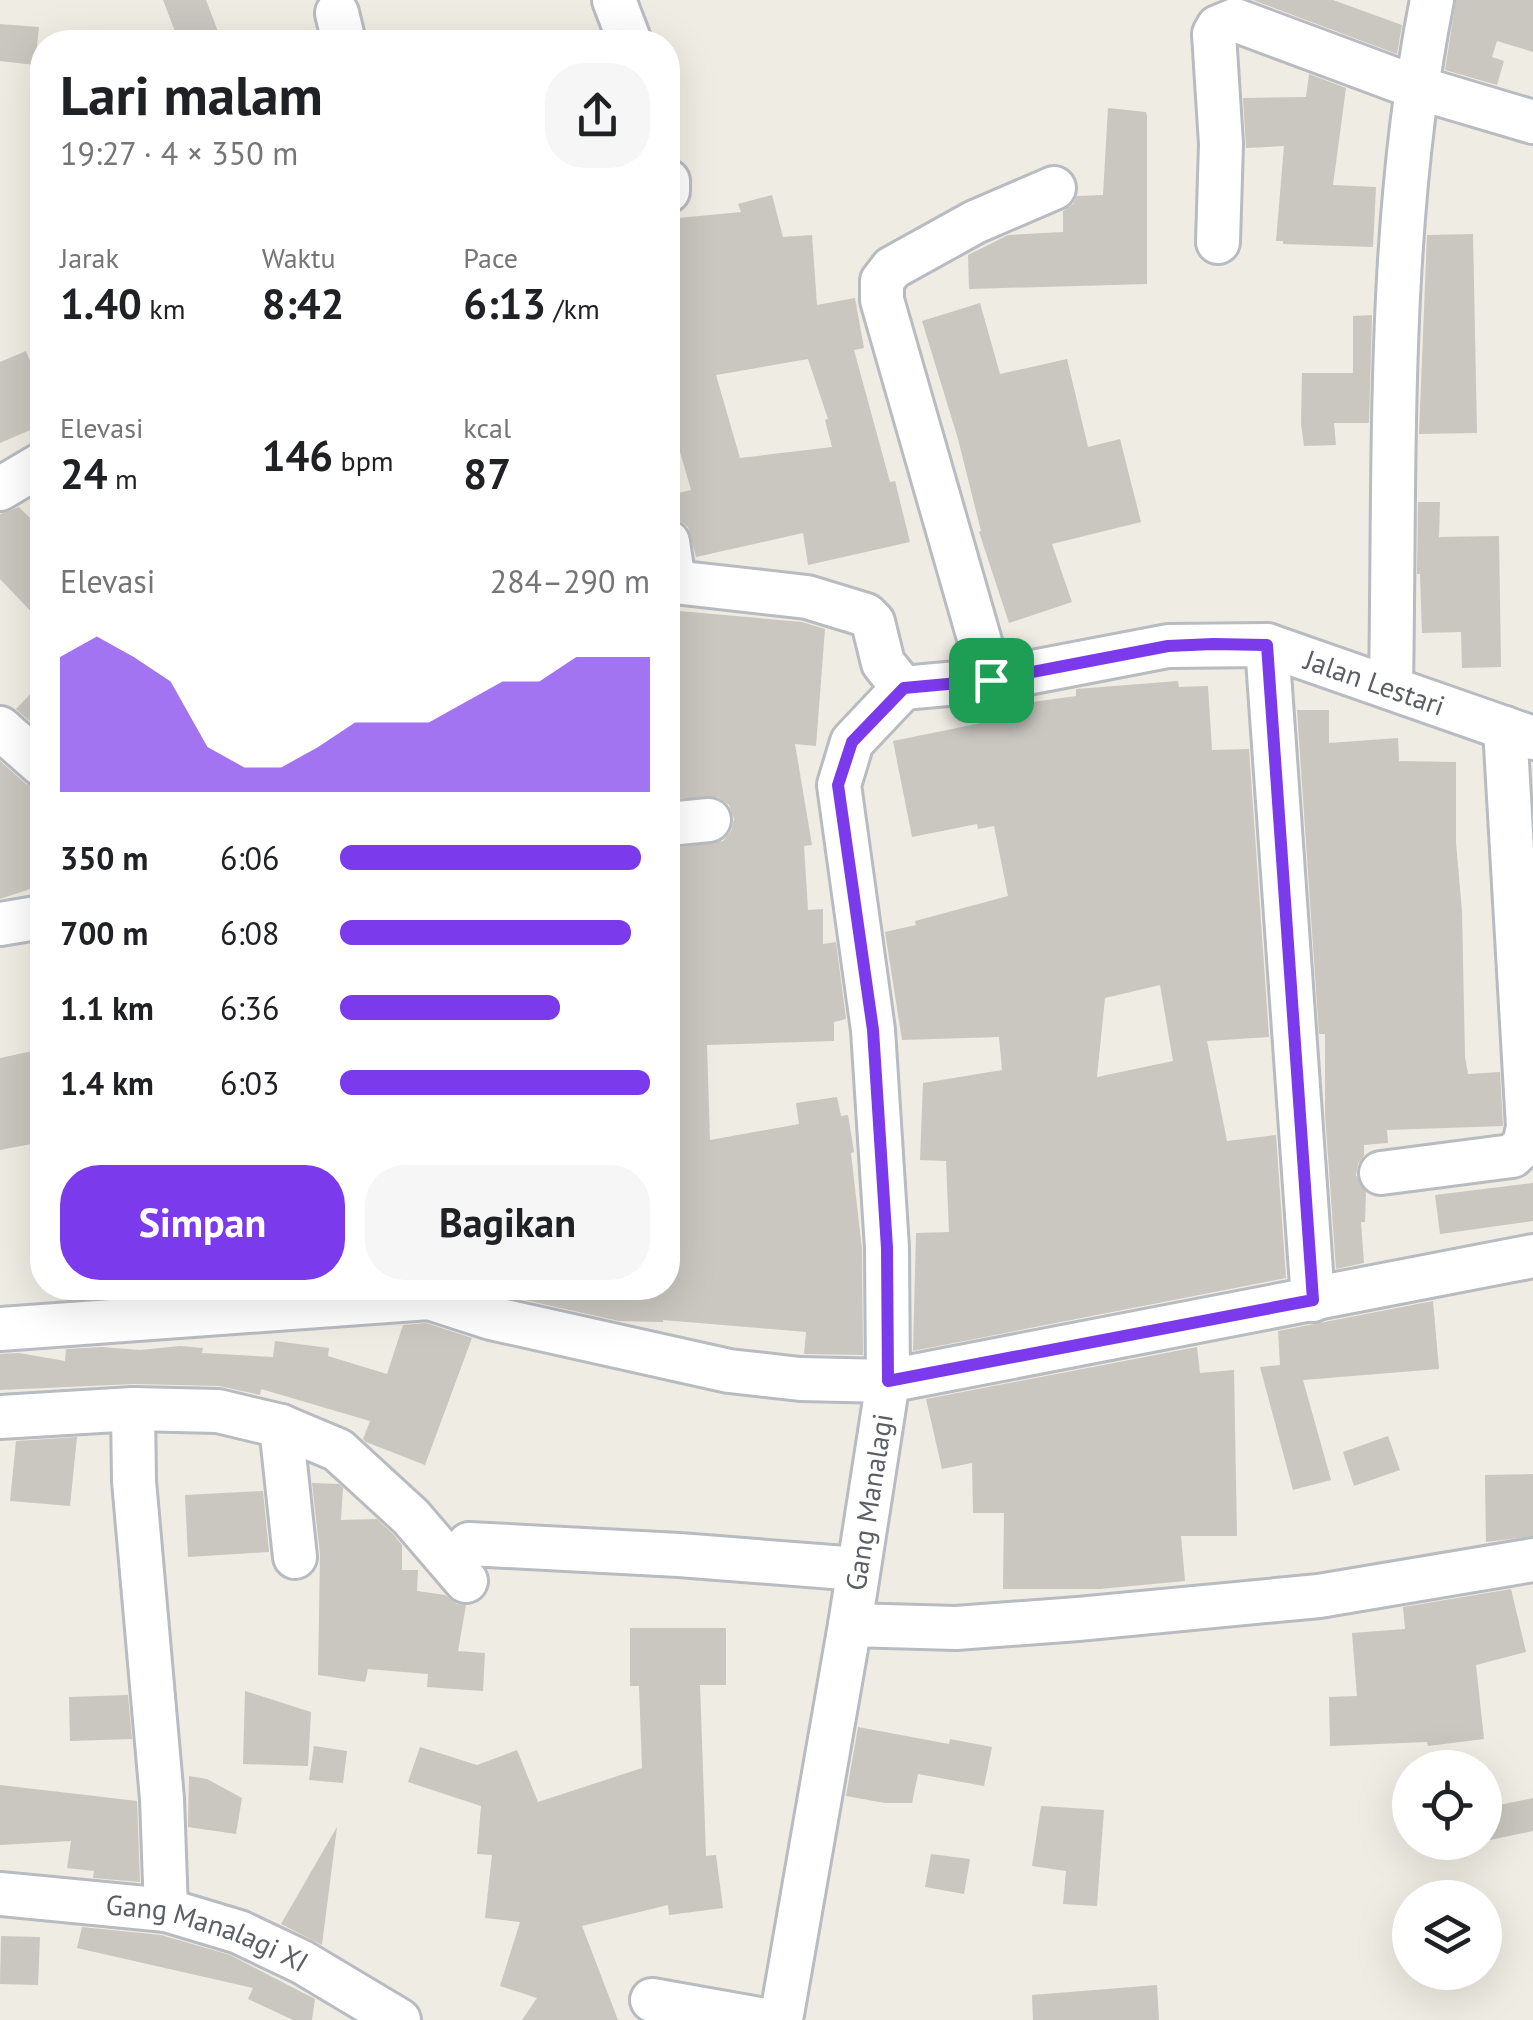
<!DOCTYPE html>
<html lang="id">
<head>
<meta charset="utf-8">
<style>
  :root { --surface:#fff; --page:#f6f6f6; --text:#202124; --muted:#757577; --accent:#7c3aed }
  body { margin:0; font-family:"PT Sans",sans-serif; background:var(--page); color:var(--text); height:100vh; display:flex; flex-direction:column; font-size:38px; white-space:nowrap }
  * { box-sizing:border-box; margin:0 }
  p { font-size:32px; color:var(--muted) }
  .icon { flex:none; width:55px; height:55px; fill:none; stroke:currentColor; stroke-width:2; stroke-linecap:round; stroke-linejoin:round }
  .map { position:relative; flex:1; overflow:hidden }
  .sheet { position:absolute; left:30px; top:30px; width:650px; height:1270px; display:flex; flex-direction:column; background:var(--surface); border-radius:40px; box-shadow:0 10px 40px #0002 }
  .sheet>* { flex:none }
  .tools { position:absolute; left:1392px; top:1750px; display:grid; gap:20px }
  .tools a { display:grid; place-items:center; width:110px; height:110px; border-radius:50%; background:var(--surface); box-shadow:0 10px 40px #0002; font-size:50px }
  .pin { position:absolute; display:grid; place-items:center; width:85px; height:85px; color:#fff; margin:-42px; border-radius:20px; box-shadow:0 5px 15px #0006 }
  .round { display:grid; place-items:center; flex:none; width:105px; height:105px; border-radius:40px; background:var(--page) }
  .summary { display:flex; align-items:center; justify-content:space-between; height:170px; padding:0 30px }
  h1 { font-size:55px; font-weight:800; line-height:75px }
  .stats { display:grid; grid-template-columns:repeat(3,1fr); gap:15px; height:170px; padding:10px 30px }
  .stats div { display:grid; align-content:center }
  .stats b { font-size:42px; font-weight:800 }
  .stats small { font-size:28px; font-weight:400 }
  .stats p { font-size:28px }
  .chart { height:280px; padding:20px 30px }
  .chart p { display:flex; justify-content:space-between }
  .chart svg { width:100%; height:180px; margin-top:10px; fill:var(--accent); opacity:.7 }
  .primary-button { display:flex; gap:20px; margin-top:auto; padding:20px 30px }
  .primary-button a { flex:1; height:115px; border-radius:40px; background:var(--accent); color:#fff; font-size:40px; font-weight:800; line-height:115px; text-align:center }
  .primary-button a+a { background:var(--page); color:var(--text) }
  ul { padding:0 30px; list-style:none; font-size:32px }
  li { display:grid; grid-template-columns:160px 120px 1fr; align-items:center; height:75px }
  li i { height:25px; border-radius:12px; background:var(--accent) }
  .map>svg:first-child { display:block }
  .building { fill:#cac6c0; fill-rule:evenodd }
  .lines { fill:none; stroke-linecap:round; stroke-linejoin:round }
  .minor-casing { stroke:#b8bbc0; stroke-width:48 }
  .minor { stroke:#fff; stroke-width:42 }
  .route-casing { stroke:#fff; stroke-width:20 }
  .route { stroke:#7c3aed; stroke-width:12 }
  .labels { text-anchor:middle; stroke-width:9; stroke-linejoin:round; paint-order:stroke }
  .street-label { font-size:28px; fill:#5b5f64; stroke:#fff }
</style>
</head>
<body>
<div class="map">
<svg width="1533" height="2020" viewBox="0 0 1533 2020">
  <rect width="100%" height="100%" fill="#efece3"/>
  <!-- building -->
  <g class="building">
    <polygon points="163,0 206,0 222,42 179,42"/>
    <polygon points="1253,0 1333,0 1402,25 1397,54"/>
    <polygon points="1456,0 1533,0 1533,52 1497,41 1492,57 1504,61 1497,85 1445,70"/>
    <polygon points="0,24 39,27 35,65 0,61"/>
    <polygon points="1309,74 1346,88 1333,185 1376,187 1373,247 1283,244 1283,241 1276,241 1284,146 1246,148 1243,98 1306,97"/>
    <polygon points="1108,108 1146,112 1147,116 1147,284 969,289 968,255 1008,235 1063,232 1063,211 1073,204 1077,196 1103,195"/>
    <path d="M772 195 783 237 812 235 817 305 855 298 864 348 854 350 890 482 895 481 910 542 808 565 803 533 696 557 688 527 679 520 674 494 691 490 668 411V219L741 212 738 204ZM808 359 828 419 825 420 832 447 740 458 716 375Z"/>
    <polygon points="1473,234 1477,433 1419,434 1427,235"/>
    <polygon points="980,303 1000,374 1067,359 1088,447 1120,439 1141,522 1052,544 1072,602 1009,623 979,532 981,531 958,439 922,321"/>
    <polygon points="1372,315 1369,423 1334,423 1336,445 1304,446 1301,424 1302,373 1353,373 1353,316"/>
    <polygon points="26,351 42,390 42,425 0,443 0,362"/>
    <polygon points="1418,502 1440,502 1439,537 1499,536 1501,667 1462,668 1461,632 1422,633 1420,574 1417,574"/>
    <polygon points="19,507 42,530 42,623 0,579 0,514"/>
    <polygon points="668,610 802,622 825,629 816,746 795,744 812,845 804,846 808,910 823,909 823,944 836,942 846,1019 834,1022 834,1041 707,1045 710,1140 799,1124 796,1103 837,1097 841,1116 848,1115 854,1152 851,1153 862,1249 863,1355 804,1354 806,1332 663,1320 663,1322 619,1321 498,1294 498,1288 668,1288 668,849 723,841 731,831 734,819 729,805 718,797 668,799"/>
    <path d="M1178 681 1179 687 1208 686 1212 750 1249 749 1269 1037 1207 1041 1227 1141 1276 1135 1286 1278 913 1351 916 1233 949 1232 946 1161 920 1160 923 1083 1002 1070 999 1037 902 1040 885 932 916 925 915 921 1008 896 994 826 978 829 977 824 912 837 893 741 991 721 989 708 1076 696V689ZM1160 985 1173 1061 1097 1077 1105 998Z"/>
    <polygon points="42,682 42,732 16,709"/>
    <polygon points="1297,710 1329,710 1329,743 1398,738 1399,761 1456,762 1456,843 1462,911 1465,1057 1468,1074 1500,1072 1503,1126 1387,1130 1388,1143 1364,1145 1364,1155 1358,1164 1356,1175 1366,1192 1365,1222 1361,1222 1364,1263 1336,1269 1325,1114 1325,1034 1319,1034"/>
    <polygon points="0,761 26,784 42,789 42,885 0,899"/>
    <polygon points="42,1049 42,1142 0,1150 0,1058"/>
    <polygon points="1533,1183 1533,1221 1440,1234 1435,1195"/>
    <polygon points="1433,1301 1439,1369 1303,1380 1331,1480 1293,1490 1260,1367 1280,1365 1278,1331"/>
    <polygon points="426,1323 472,1338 425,1465 366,1442 363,1439 370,1421 261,1389 260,1395 219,1386 134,1384 0,1390 0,1354 19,1353 65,1361 66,1349 102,1347 140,1350 180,1346 203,1348 202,1353 273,1357 275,1341 329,1348 328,1356 387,1374 403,1325"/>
    <polygon points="1197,1347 1200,1373 1234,1370 1237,1536 1181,1536 1185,1581 1100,1589 1003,1589 1004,1513 973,1513 972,1463 942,1469 926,1399"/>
    <polygon points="1388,1436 1400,1470 1354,1486 1343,1452"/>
    <polygon points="77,1437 70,1506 10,1501 16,1441"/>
    <polygon points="1533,1474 1533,1536 1486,1542 1485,1475"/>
    <polygon points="312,1483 339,1484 343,1488 341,1520 377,1519 393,1534 402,1545 402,1570 418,1570 417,1591 445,1595 457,1604 466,1605 458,1651 485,1653 483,1691 427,1687 428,1674 368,1669 365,1682 318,1675 320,1554"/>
    <polygon points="263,1491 269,1552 188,1557 185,1495"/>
    <polygon points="1511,1589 1526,1652 1476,1665 1484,1739 1428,1746 1427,1742 1330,1746 1329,1697 1357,1696 1352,1633 1405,1629 1403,1607"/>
    <polygon points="630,1628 726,1628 726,1685 700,1685 706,1856 716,1855 723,1908 669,1915 668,1905 582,1926 618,2020 522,2020 537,1998 500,1986 520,1922 485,1918 492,1855 477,1854 481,1806 408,1782 420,1747 477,1765 517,1750 538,1802 642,1768 639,1686 630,1686"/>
    <polygon points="245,1691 311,1712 308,1766 243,1764"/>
    <polygon points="128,1695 132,1739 70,1741 69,1697"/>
    <polygon points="858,1727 949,1744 950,1739 992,1747 984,1786 918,1774 912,1803 885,1803 846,1796"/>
    <polygon points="314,1746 347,1751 343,1783 309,1780"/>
    <polygon points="189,1776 207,1779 242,1798 236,1834 188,1827"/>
    <polygon points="0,1785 137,1801 140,1882 93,1878 94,1871 67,1868 71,1841 0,1845"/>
    <polygon points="1533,1798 1533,1831 1485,1841 1485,1808"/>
    <polygon points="1041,1806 1104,1810 1097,1906 1063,1904 1066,1871 1032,1866"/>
    <polygon points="337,1827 322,1945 281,1924"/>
    <polygon points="931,1854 970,1859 964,1894 925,1887"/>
    <polygon points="82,1927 161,1935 230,1955 315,1999 312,2020 293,2020 248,1999 253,1988 77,1948"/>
    <polygon points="1,1936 40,1937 38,1985 0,1984"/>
    <polygon points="1157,1985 1159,2020 1033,2020 1032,1995"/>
  </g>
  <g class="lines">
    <defs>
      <g id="minor">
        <polyline points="614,0 630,42"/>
        <polyline points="337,13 344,42"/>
        <polyline points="668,181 668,191"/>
        <polyline points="1218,242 1221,144 1214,34 1218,27 1235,20 1415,87 1533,122"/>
        <polyline points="0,489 42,464"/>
        <polyline points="668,542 674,582"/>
        <path id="s1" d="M668 585 674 582 807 597 866 615 873 622 883 663 903 688 991 680 1168 646 1267 645 1533 738"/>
        <polyline points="1267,645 1313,1300"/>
        <polyline points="991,680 882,300 882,281 892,268 975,222 1054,188"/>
        <path d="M1391 687C1395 458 1387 225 1432 0"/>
        <polyline points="903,688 852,742 839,785 873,1030 887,1248 888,1381 1533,1256"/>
        <polyline points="0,728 42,765"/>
        <polyline points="668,824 709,820"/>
        <polyline points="0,924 42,917"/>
        <polyline points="1381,1173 1512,1156 1524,1145 1528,1127 1505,728"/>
        <polyline points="0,1329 429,1298 491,1318 729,1371 800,1379 888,1381 850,1625 781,2020"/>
        <polyline points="133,1409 218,1411 281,1426 338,1450 411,1517 466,1581"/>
        <polyline points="0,1417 133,1409 134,1481 162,1799 166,1910"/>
        <polyline points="281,1426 295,1557"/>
        <polyline points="469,1544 679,1555 858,1569"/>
        <polyline points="850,1625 956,1628 1078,1619 1319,1596 1533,1560"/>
        <path id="s2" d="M0 1894 166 1910 239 1932 302 1962 399 2020"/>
        <polyline points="652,2000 765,2020"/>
      </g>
    </defs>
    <!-- minor casing -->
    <use href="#minor" class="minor-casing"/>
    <!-- minor -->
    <use href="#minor" class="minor"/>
  </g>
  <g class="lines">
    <defs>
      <polygon id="route" points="1213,644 1267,645 1313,1300 888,1381 887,1248 873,1030 838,785 852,742 904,688 991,680 1168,646"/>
    </defs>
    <!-- route casing -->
    <use href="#route" class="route-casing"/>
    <!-- route -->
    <use href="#route" class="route"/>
  </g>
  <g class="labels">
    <!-- street labels -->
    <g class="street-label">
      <text dy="10" stroke="none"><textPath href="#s1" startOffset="768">Jalan Lestari</textPath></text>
      <text transform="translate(869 1502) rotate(-81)" y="10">Gang Manalagi</text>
      <text dy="10" stroke="none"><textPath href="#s2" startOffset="212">Gang Manalagi XI</textPath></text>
    </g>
  </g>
</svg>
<div class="tools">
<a><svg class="icon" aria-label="locate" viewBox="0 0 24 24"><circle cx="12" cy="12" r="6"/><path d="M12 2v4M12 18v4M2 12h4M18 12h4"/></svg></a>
<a><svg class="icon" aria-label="layers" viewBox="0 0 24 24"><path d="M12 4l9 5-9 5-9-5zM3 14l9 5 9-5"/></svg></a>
</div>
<div class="pin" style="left:991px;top:680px;background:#1e9e55"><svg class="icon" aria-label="arrive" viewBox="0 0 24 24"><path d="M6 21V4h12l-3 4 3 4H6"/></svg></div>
<section class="sheet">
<div class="summary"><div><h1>Lari malam</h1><p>19:27 · 4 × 350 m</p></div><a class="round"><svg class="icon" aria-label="share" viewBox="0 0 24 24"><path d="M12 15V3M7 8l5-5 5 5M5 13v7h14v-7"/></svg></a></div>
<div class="stats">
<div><p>Jarak</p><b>1.40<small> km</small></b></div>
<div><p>Waktu</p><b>8:42</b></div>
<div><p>Pace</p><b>6:13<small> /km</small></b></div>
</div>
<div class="stats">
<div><p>Elevasi</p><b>24<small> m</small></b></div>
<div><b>146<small> bpm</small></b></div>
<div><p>kcal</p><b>87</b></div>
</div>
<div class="chart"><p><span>Elevasi</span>284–290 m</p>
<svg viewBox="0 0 160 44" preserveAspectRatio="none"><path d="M0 44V11L10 6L20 11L30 17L40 33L50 38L60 38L70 33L80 27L90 27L100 27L110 22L120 17L130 17L140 11L150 11L160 11V44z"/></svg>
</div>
<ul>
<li><b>350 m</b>6:06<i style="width:97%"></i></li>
<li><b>700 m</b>6:08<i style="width:94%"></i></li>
<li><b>1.1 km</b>6:36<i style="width:71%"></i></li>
<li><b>1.4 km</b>6:03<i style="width:100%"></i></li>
</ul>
<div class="primary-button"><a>Simpan</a><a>Bagikan</a></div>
</section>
</div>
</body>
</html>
